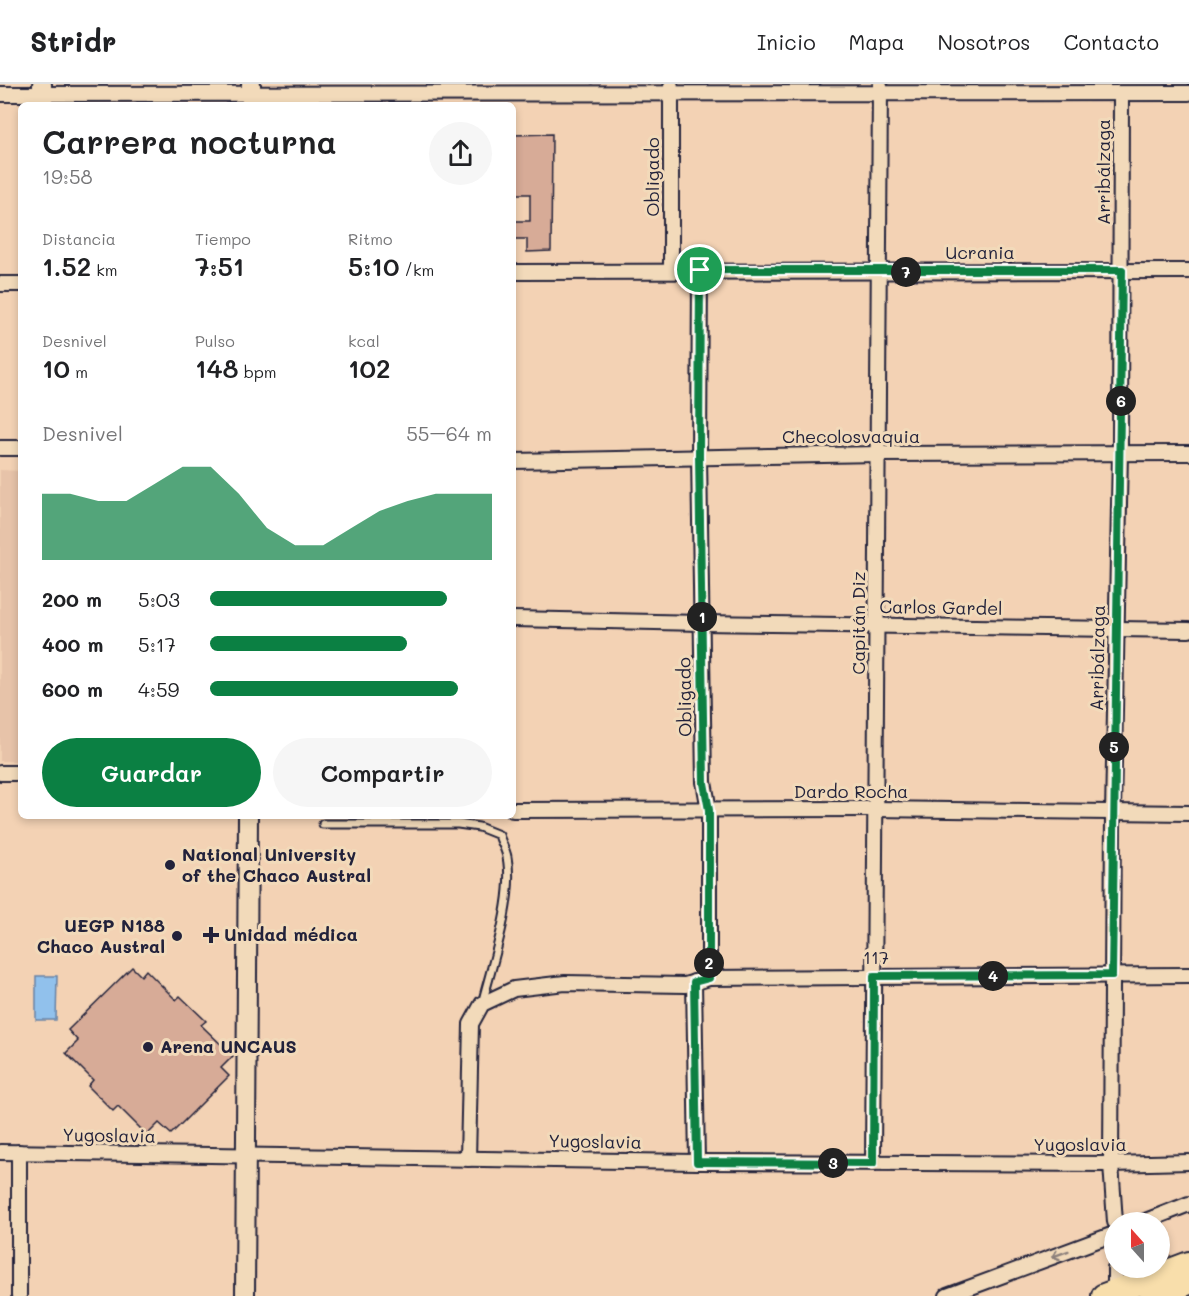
<!DOCTYPE html>
<html lang="es">
<head>
<meta charset="utf-8">
<style>
  :root { --surface:#fff; --page:#f6f6f6; --text:#202124; --muted:#757577; --line:#e0e0e0; --accent:#0b8043 }
  body { margin:0; font-family:Mali,sans-serif; background:var(--page); color:var(--text); height:100vh; display:flex; flex-direction:column; font-size:22px; white-space:nowrap }
  * { box-sizing:border-box; margin:0 }
  p { font-size:20px; color:var(--muted) }
  .icon { flex:none; width:33px; height:33px; fill:none; stroke:currentColor; stroke-width:2; stroke-linecap:round; stroke-linejoin:round }
  .map { position:relative; flex:1; overflow:hidden }
  .side { position:absolute; left:18px; top:18px; width:498px; height:717px; display:flex; flex-direction:column; background:var(--surface); border-radius:9px; box-shadow:0 3px 9px #0003 }
  .side>* { flex:none }
  .needle { width:39px; rotate:339deg }
  .buttons { position:absolute; left:1104px; top:1128px; display:grid; gap:12px }
  .buttons a { display:grid; place-items:center; width:66px; height:66px; border-radius:50%; background:var(--surface); box-shadow:0 3px 9px #0003; font-size:30px }
  .pin { position:absolute; display:grid; place-items:center; width:51px; height:51px; color:#fff; margin:-26px; border:3px solid #fff; border-radius:50%; box-shadow:0 2px 6px #0007 }
  .km { position:absolute; width:30px; height:30px; margin:-15px; border-radius:50%; background:#222; color:#fff; font-size:16px; line-height:30px; text-align:center }
  .round { display:grid; place-items:center; flex:none; width:63px; height:63px; border-radius:32px; background:var(--page) }
  .head { display:flex; align-items:center; justify-content:space-between; height:102px; padding:0 24px }
  h1 { font-size:33px; font-weight:600; line-height:45px }
  .figures { display:grid; grid-template-columns:repeat(3,1fr); gap:9px; height:102px; padding:6px 24px }
  .figures div { display:grid; align-content:center }
  .figures b { font-size:26px; font-weight:600 }
  .figures small { font-size:16px; font-weight:400 }
  .figures p { font-size:16px }
  .chart { height:168px; padding:12px 24px }
  .chart p { display:flex; justify-content:space-between }
  .chart svg { width:100%; height:108px; margin-top:6px; fill:var(--accent); opacity:.7 }
  .button { display:flex; gap:12px; margin-top:auto; padding:12px 24px }
  .button a { flex:1; height:69px; border-radius:36px; background:var(--accent); color:#fff; font-size:24px; font-weight:600; line-height:69px; text-align:center }
  .button a+a { background:var(--page); color:var(--text) }
  ul { padding:0 24px; list-style:none; font-size:20px }
  li { display:grid; grid-template-columns:96px 72px 1fr; align-items:center; height:45px }
  li i { height:15px; border-radius:8px; background:var(--accent) }
  header { display:flex; align-items:center; gap:36px; box-sizing:border-box; height:84px; padding:0 30px; background:var(--surface); border-bottom:2px solid var(--line) }
  header strong { font-size:28px }
  nav { display:flex; gap:33px; margin-inline-start:auto; font-size:21px }
  .map>svg:first-child { display:block }
  .built { fill:#e7c3a9 }
  .water { fill:#91c1ec; stroke:#6581a5; stroke-width:1.5 }
  .building { fill:#d7ab97; stroke:#22223b; stroke-width:1.5 }
  .lines { fill:none; stroke-linecap:round; stroke-linejoin:round }
  .lane-casing { stroke:#22223b; stroke-width:11 }
  .street-casing { stroke:#22223b; stroke-width:18 }
  .secondary-casing { stroke:#22223b; stroke-width:22 }
  .highway-casing { stroke:#22223b; stroke-width:28 }
  .lane { stroke:#f2daba; stroke-width:7 }
  .street { stroke:#f2daba; stroke-width:14 }
  .secondary { stroke:#f2daba; stroke-width:18 }
  .highway { stroke:#f8deab; stroke-width:24 }
  .oneway { stroke:#8a7e7a }
  .route-casing { stroke:#fff; stroke-width:12 }
  .route { stroke:#0b8043; stroke-width:8 }
  .poi-dot { fill:#22223b; stroke:#f2daba; stroke-width:2 }
  .labels { text-anchor:middle; stroke-width:6; stroke-linejoin:round; paint-order:stroke }
  .street-label { font-size:18px; fill:#22223b; stroke:#f2daba }
  .poi-label { font-size:18px; font-weight:bold; fill:#22223b; stroke:#f2daba; text-anchor:start }
</style>
</head>
<body>
<header>
<strong>Stridr</strong>
<nav><a>Inicio</a><a>Mapa</a><a>Nosotros</a><a>Contacto</a></nav>
</header>
<div class="map">
<svg width="1189" height="1212" viewBox="0 0 1189 1212">
  <rect width="100%" height="100%" fill="#f3d2b4"/>
  <filter id="ink" filterUnits="userSpaceOnUse"><feTurbulence type="fractalNoise" baseFrequency=".0167" numOctaves="2"/><feDisplacementMap in="SourceGraphic" scale="12" xChannelSelector="R" yChannelSelector="G"/><feConvolveMatrix kernelMatrix="1 2 1 2 8 2 1 2 1" color-interpolation-filters="sRGB"/></filter>
  <g filter="url(#ink)">
    <!-- built -->
    <polygon class="built" points="0,386 21,387 21,677 0,677"/>
    <!-- water -->
    <polygon class="water" points="36,892 57,892 56,936 36,936"/>
    <!-- building -->
    <g class="building">
      <polygon points="552,50 551,167 527,168 527,155 513,155 513,137 530,137 530,110 513,110 513,51"/>
      <polygon points="132,883 141,892 146,886 176,916 180,912 206,937 201,941 233,972 221,984 229,992 171,1050 159,1039 147,1051 118,1022 113,1027 88,1002 93,996 66,969 78,957 68,946"/>
    </g>
    <g class="lines">
      <defs>
        <path id="lane" d="M323 740H458L479 743 499 751C501 758 506 766 507 773 515 813 492 880 482 920"/>
        <g id="street">
          <polyline points="0,10 1189,9"/>
          <polyline points="700,186 699,372 704,698 709,726 709,894"/>
          <polyline points="671,187 671,2"/>
          <polyline points="513,188 1189,187"/>
          <polyline points="0,200 21,200"/>
          <polyline points="0,364 21,364"/>
          <polyline points="513,377 878,370 1189,369"/>
          <polyline points="513,535 702,539 1189,546"/>
          <polyline points="0,689 21,689"/>
          <polyline points="513,726 875,725 1189,729"/>
          <polyline points="694,898 697,1078"/>
          <polyline points="0,1068 697,1078 1111,1080 1189,1078"/>
          <polyline points="19,1068 19,1212"/>
          <polyline points="468,1075 471,940 482,920 514,905 565,899 685,901 709,894 1189,891"/>
          <polyline points="873,1079 880,2"/>
          <polyline points="1115,1138 1111,1080 1113,729 1120,369 1121,10"/>
          <polyline points="1143,1138 1189,1120"/>
          <polyline points="1115,1211 1115,1184"/>
          <polyline points="947,1212 1114,1150"/>
        </g>
        <g id="secondary">
          <polyline points="42,21 42,0"/>
          <polyline points="251,21 251,0"/>
          <polyline points="245,1212 248,732"/>
        </g>
        <g id="highway">
          <polyline points="1104,1212 1189,1180"/>
          <polyline points="1153,1212 1189,1198"/>
        </g>
      </defs>
      <!-- lane casing -->
      <use href="#lane" class="lane-casing"/>
      <!-- street casing -->
      <use href="#street" class="street-casing"/>
      <!-- secondary casing -->
      <use href="#secondary" class="secondary-casing"/>
      <!-- highway casing -->
      <use href="#highway" class="highway-casing"/>
      <!-- lane -->
      <use href="#lane" class="lane"/>
      <!-- street -->
      <use href="#street" class="street"/>
      <!-- secondary -->
      <use href="#secondary" class="secondary"/>
      <!-- highway -->
      <use href="#highway" class="highway"/>
    </g>
    <!-- one-way arrows -->
    <defs><path id="oneway-shaft" d="M-6 0H5M1.5-3L5.5 0L1.5 3" fill="none" stroke-width="1.6" stroke-linecap="round" stroke-linejoin="round" transform="scale(1.5)"/></defs>
    <use class="oneway" href="#oneway-shaft" transform="translate(1060 1170) rotate(160)"/>
  </g>
  <g class="lines" filter="url(#ink)">
    <defs>
      <polygon id="route" points="700,186 1122,186 1112,891 874,892 873,1079 697,1078 694,898 709,894 709,726 704,699 699,372"/>
    </defs>
    <!-- route casing -->
    <use href="#route" class="route-casing"/>
    <!-- route -->
    <use href="#route" class="route"/>
  </g>
  <!-- markers -->
  <g class="poi-dot">
    <circle cx="170" cy="781" r="6"/>
    <path d="M208 842h6v6h6v6h-6v6h-6v-6h-6v-6h6z"/>
    <circle cx="177" cy="852" r="6"/>
    <circle cx="148" cy="963" r="6"/>
  </g>
  <g class="labels">
    <!-- street labels -->
    <g class="street-label">
      <text transform="translate(1104 88) rotate(-90)" y="6">Arribálzaga</text>
      <text transform="translate(653 93) rotate(-90)" y="6">Obligado</text>
      <text x="980" y="175">Ucrania</text>
      <text x="851" y="359">Checolosvaquia</text>
      <text transform="translate(941 524) rotate(1)" y="6">Carlos Gardel</text>
      <text transform="translate(859 539) rotate(-90)" y="6">Capitán Diz</text>
      <text transform="translate(1098 574) rotate(-89)" y="6">Arribálzaga</text>
      <text transform="translate(685 613) rotate(-91)" y="6">Obligado</text>
      <text x="851" y="714">Dardo Rocha</text>
      <text x="876" y="880">117</text>
      <text transform="translate(109 1052) rotate(1)" y="6">Yugoslavia</text>
      <text transform="translate(595 1058) rotate(1)" y="6">Yugoslavia</text>
      <text x="1080" y="1067">Yugoslavia</text>
    </g>
    <!-- poi labels -->
    <g class="poi-label">
      <text x="182" y="777">National University<tspan x="182" dy="21">of the Chaco Austral</tspan></text>
      <text x="165" y="848" text-anchor="end">UEGP N188<tspan x="165" dy="21">Chaco Austral</tspan></text>
      <text x="224" y="857">Unidad médica</text>
      <text x="160" y="969">Arena UNCAUS</text>
    </g>
  </g>
</svg>
<div class="buttons">
<a><svg class="needle" viewBox="-14 -14 28 28"><path d="M0-13l5 13h-10z" fill="#e53935"/><path d="M0 13l5-13h-10z" fill="#757577"/></svg></a>
</div>
<div class="pin" style="left:700px;top:186px;background:#1e9e55"><svg class="icon" aria-label="arrive" viewBox="0 0 24 24"><path d="M6 21V4h12l-3 4 3 4H6"/></svg></div>
<b class="km" style="left:702px;top:533px">1</b>
<b class="km" style="left:709px;top:879px">2</b>
<b class="km" style="left:833px;top:1079px">3</b>
<b class="km" style="left:993px;top:892px">4</b>
<b class="km" style="left:1114px;top:663px">5</b>
<b class="km" style="left:1121px;top:317px">6</b>
<b class="km" style="left:906px;top:188px">7</b>
<section class="side">
<div class="head"><div><h1>Carrera nocturna</h1><p>19:58</p></div><a class="round"><svg class="icon" aria-label="share" viewBox="0 0 24 24"><path d="M12 15V3M7 8l5-5 5 5M5 13v7h14v-7"/></svg></a></div>
<div class="figures">
<div><p>Distancia</p><b>1.52<small> km</small></b></div>
<div><p>Tiempo</p><b>7:51</b></div>
<div><p>Ritmo</p><b>5:10<small> /km</small></b></div>
</div>
<div class="figures">
<div><p>Desnivel</p><b>10<small> m</small></b></div>
<div><p>Pulso</p><b>148<small> bpm</small></b></div>
<div><p>kcal</p><b>102</b></div>
</div>
<div class="chart"><p><span>Desnivel</span>55–64 m</p>
<svg viewBox="0 0 160 44" preserveAspectRatio="none"><path d="M0 44V17L10 17L20 20L30 20L40 13L50 6L60 6L70 17L80 31L90 38L100 38L110 31L120 24L130 20L140 17L150 17L160 17V44z"/></svg>
</div>
<ul>
<li><b>200 m</b>5:03<i style="width:84%"></i></li>
<li><b>400 m</b>5:17<i style="width:70%"></i></li>
<li><b>600 m</b>4:59<i style="width:88%"></i></li>
</ul>
<div class="button"><a>Guardar</a><a>Compartir</a></div>
</section>
</div>
</body>
</html>
